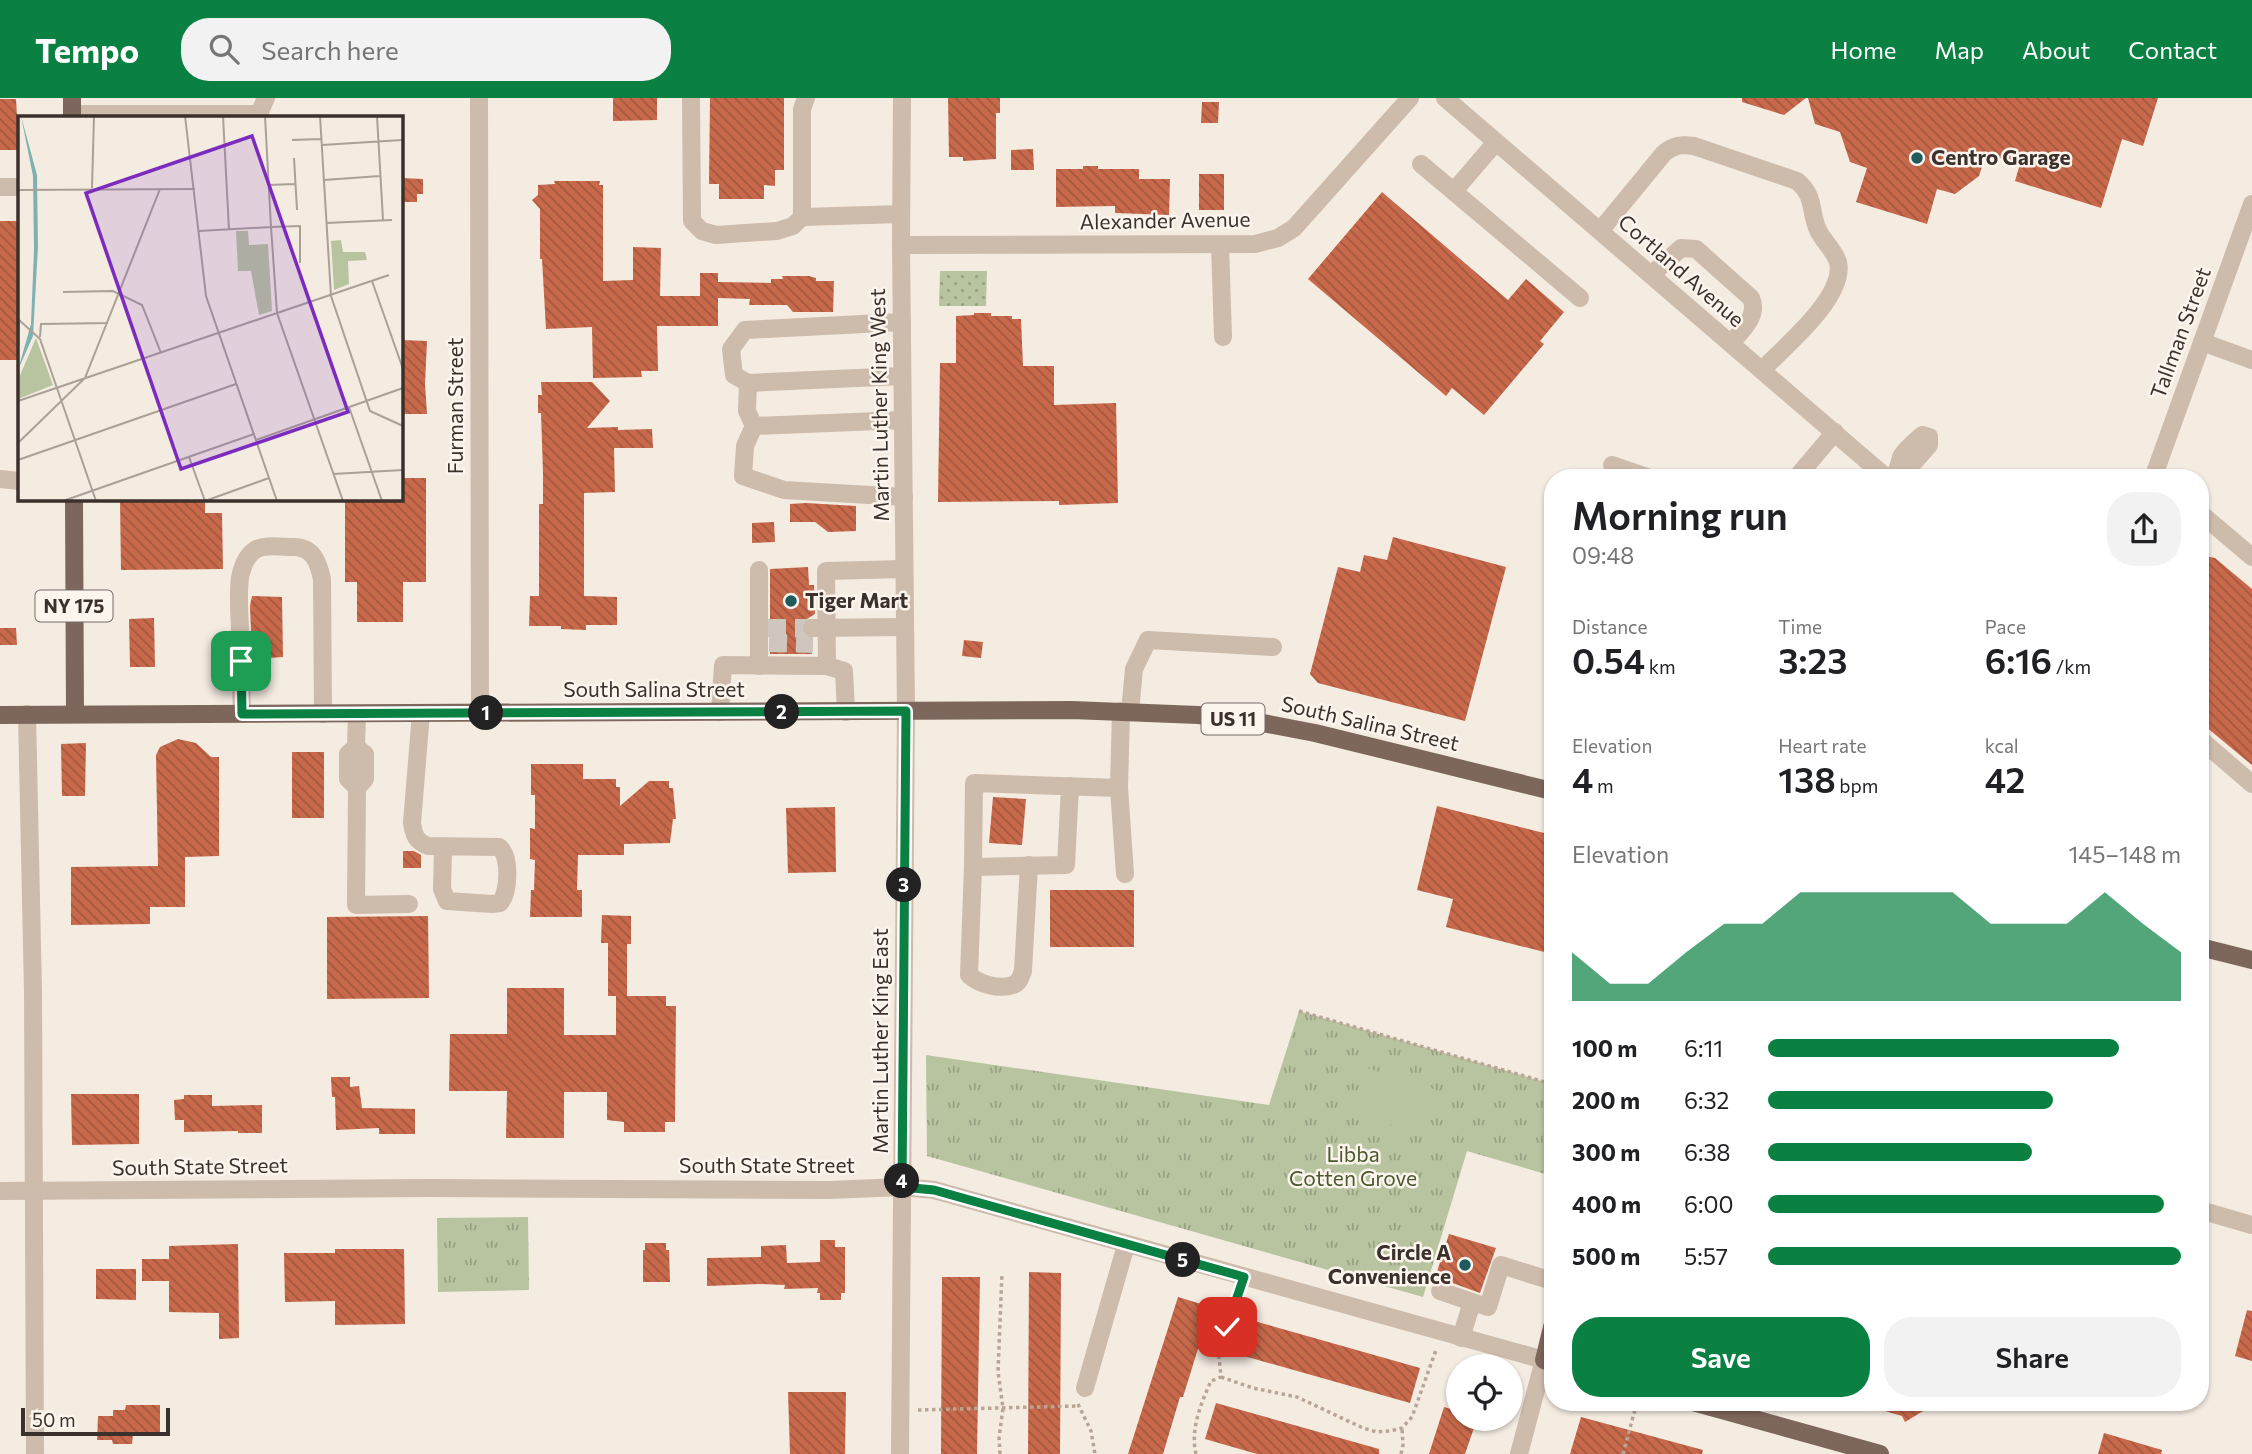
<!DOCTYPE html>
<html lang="en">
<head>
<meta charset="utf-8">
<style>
  :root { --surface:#fff; --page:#f2f2f2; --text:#202124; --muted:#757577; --accent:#0b8043 }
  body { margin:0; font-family:Commissioner,sans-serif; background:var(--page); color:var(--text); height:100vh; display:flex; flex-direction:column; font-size:26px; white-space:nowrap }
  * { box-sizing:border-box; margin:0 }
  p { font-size:23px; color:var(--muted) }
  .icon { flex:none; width:38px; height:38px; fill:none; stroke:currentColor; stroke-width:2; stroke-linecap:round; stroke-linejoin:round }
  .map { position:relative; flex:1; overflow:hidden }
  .drawer { position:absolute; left:1544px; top:371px; width:665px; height:942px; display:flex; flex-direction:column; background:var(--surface); border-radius:28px; box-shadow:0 2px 5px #0004 }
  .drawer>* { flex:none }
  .tools { position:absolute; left:1446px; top:1256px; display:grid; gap:14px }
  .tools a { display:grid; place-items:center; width:77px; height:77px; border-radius:50%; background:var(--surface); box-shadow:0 2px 5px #0004; font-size:35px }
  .scale { position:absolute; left:21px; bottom:18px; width:149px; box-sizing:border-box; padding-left:7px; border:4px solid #3b302b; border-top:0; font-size:19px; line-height:24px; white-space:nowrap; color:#3b302b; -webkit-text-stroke:5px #fbf5ee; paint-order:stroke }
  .pin { position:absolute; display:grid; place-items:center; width:60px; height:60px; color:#fff; margin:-30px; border-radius:14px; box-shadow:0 4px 10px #0006 }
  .km { position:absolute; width:35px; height:35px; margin:-18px; border-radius:50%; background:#222; color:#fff; font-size:19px; line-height:35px; text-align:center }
  .round { display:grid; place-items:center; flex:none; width:74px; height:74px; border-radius:28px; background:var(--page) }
  .head { display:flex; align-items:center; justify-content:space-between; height:119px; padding:0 28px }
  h1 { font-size:38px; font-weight:600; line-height:52px }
  .metrics { display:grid; grid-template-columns:repeat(3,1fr); gap:10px; height:119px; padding:7px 28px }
  .metrics div { display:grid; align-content:center }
  .metrics b { font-size:35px; font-weight:600 }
  .metrics small { font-size:19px; font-weight:400 }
  .metrics p { font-size:19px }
  .chart { height:196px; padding:14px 28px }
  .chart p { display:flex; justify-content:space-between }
  .chart svg { width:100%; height:126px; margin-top:7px; fill:var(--accent); opacity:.7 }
  .button { display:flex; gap:14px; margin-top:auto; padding:14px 28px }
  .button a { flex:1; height:80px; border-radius:28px; background:var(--accent); color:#fff; font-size:28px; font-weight:600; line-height:80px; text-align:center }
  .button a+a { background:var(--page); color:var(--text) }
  ul { padding:0 28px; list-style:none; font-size:23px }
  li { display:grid; grid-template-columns:112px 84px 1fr; align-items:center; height:52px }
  li i { height:18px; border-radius:9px; background:var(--accent) }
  header { display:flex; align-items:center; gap:42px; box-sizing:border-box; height:98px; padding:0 35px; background:var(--accent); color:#fff }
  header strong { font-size:33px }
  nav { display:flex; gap:38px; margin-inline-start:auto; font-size:24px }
  .search { width:490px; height:63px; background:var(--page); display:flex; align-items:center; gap:18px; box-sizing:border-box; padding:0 24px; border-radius:28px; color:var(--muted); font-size:26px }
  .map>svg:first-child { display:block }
  .grass { fill:url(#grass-tufts) }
  .garden { fill:url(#garden-dots) }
  .pitch { fill:#b8c4a0 }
  .building { fill:url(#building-back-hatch) }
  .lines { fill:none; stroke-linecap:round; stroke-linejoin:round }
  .minor-tunnel { stroke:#cfc6bd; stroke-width:18; stroke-dasharray:18 9; stroke-linecap:butt }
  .path { stroke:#b9a596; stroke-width:3.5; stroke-dasharray:3.5 3.5; stroke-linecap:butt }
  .minor { stroke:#cdbbac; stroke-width:18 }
  .major { stroke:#7d675c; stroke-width:18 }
  .route-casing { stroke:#fff; stroke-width:14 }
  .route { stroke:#0b8043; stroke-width:9 }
  .poi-dot { fill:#1f5a5e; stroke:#fbf5ee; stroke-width:2.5 }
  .labels { text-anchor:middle; stroke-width:5; stroke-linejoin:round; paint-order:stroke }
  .shield { fill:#fbf5ee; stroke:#756b66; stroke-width:2 }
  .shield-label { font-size:19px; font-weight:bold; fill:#3b302b }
  .poi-label { font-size:21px; font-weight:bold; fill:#3b302b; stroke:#fbf5ee; text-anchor:start }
  .street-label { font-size:21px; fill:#3b302b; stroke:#fbf5ee }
  .park-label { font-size:21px; fill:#4a5a2e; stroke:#fbf5ee }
  .inset-road { fill:none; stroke:#aaa098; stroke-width:2 }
  .view { fill:#7b2cbf; fill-opacity:0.15; stroke:#7b2cbf; stroke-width:3.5 }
  .inset-edge { fill:none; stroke:#3b302b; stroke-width:3.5 }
</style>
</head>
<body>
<header>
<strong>Tempo</strong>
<div class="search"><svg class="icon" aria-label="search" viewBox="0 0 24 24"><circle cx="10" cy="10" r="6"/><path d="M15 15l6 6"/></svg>Search here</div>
<nav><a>Home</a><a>Map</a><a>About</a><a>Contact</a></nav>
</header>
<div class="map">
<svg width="2252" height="1356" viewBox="0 0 2252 1356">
  <defs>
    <pattern id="grass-tufts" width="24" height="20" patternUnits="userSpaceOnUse" patternTransform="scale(1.75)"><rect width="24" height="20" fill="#b8c4a0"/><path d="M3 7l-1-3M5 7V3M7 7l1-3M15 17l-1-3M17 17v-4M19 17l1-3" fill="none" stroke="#97a083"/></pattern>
    <pattern id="garden-dots" width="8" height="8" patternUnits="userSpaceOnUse" patternTransform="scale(1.75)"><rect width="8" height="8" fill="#b8c4a0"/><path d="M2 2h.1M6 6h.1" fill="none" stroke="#97a083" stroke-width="1.8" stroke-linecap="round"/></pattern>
    <pattern id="building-back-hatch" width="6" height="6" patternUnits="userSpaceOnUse" patternTransform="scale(1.75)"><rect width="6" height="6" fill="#c8694b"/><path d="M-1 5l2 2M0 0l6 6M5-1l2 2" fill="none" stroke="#a4573f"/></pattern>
  </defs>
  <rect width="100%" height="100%" fill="#f4ebe1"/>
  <!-- grass -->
  <g class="grass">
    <polygon points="1299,913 1552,986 1552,1078 1467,1053 1423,1199 927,1058 926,957 1269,1007"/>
    <polygon points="528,1119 529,1192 438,1194 437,1120"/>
  </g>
  <!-- garden -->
  <polygon class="garden" points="940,173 987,173 986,208 939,208"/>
  <!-- pitch -->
  <polygon class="pitch" points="1367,970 1434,991 1420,1036 1353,1015"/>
  <!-- building -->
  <g class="building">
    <polygon points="613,0 657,0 657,22 613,23"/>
    <polygon points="710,0 784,0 784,72 775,72 775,88 764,87 764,101 719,101 719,86 709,86"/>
    <polygon points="948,0 1000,0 1000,15 996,15 996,61 963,63 963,59 949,59"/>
    <polygon points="1742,0 1806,0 1784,17 1742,4"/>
    <polygon points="1808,0 2158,0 2143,48 2122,41 2101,110 2015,83 2020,66 1986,56 1979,78 1955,96 1937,91 1927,126 1856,104 1867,70 1850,64 1840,34 1815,26"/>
    <polygon points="0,1 16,1 19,52 0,52"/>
    <polygon points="1202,4 1219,4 1218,25 1201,25"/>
    <polygon points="1033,51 1034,72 1011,72 1011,52"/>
    <polygon points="1083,68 1098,68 1098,71 1139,71 1139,81 1170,81 1169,117 1115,115 1115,108 1056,109 1056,71 1083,71"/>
    <rect x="1199" y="76" width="25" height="36"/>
    <polygon points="401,80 423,81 423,96 417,96 417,104 401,104"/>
    <polygon points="554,83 600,83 599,87 603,87 603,183 633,182 633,149 661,150 660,198 700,198 700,175 718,175 718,184 771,185 771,181 783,181 782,178 809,178 816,180 816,183 834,183 833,214 793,214 787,207 749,207 750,201 718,200 718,228 657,228 658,273 641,273 642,279 593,280 592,229 546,231 542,161 540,161 540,111 532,102 538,97 538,87 555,86"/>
    <polygon points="1382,94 1508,202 1526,181 1564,214 1540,243 1544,246 1484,317 1452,290 1446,298 1308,181"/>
    <polygon points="0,123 19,123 18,262 0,262"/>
    <polygon points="974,215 991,215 991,218 1012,218 1012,221 1021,221 1023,268 1054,268 1054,307 1116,305 1118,405 1059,407 1059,403 938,404 940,265 956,265 956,218 974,217"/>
    <polygon points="401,242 427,243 425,286 427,316 401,316"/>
    <polygon points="541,284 592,284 610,303 587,330 618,329 618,332 652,331 653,350 614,350 615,394 584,395 584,498 617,499 617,527 586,527 586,532 561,531 561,528 529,528 530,498 539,498 539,406 543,406 543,375 541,315 538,315 538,297 542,297"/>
    <polygon points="401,380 426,380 426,484 403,484 403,524 357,524 357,484 345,484 345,401 401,401"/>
    <polygon points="120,401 205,401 205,415 222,415 223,471 121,472"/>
    <polygon points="806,405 856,408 856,433 828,434 815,424 790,424 790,406"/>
    <polygon points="774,424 775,444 752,445 752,425"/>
    <polygon points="1393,439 1506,469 1465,623 1318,585 1310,576 1338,469 1360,474 1364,457 1387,462"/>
    <polygon points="2200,457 2215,460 2252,491 2252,667 2200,624"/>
    <polygon points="808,469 809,487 814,487 815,516 802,524 801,531 806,540 812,541 812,556 770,556 770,471"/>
    <polygon points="252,498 282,499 283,559 253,561 252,558 250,508"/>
    <polygon points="154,520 155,569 130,569 129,521"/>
    <polygon points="0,530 16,530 17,547 0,547"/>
    <polygon points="964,542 983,544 981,560 962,558"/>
    <polygon points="178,641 196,645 211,659 219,659 219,758 185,759 185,809 150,809 150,826 71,827 71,769 158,768 156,657 160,649"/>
    <polygon points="86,645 85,698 62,698 61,646"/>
    <rect x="292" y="654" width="32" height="66"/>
    <polygon points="531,666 583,666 583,681 616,681 616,689 620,689 620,708 649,683 669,683 669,690 673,690 676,721 673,721 670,745 624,746 624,757 578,757 577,792 582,792 582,819 530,819 531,792 534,792 535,762 530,761 530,730 535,731 535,697 531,697"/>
    <polygon points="993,699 1026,701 1022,747 989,745"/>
    <polygon points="1437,708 1552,737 1552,856 1446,829 1453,801 1417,792"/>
    <polygon points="835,709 836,774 788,775 786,710"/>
    <polygon points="403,753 414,753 421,757 421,770 403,770"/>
    <rect x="1050" y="792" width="84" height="57"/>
    <polygon points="602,817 631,818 631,846 627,846 627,898 666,898 666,908 676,908 675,1024 665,1024 665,1034 624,1034 624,1024 607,1022 607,994 564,994 564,1040 506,1040 507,993 449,993 450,936 507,936 507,890 564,890 564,937 616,937 616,898 608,898 608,845 601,845"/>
    <polygon points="428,818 429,900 327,901 327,819"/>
    <polygon points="331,979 350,979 350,989 359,988 362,1010 415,1011 415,1036 379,1036 379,1030 336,1032 335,999 332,999"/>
    <polygon points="71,996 139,996 139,1046 72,1047"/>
    <polygon points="184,997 212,997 212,1008 262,1007 262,1035 238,1035 238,1033 184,1034 184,1022 175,1022 174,1002 184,1001"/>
    <polygon points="1449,1136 1496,1150 1480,1195 1444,1182 1434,1183"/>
    <polygon points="820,1142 835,1142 835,1149 845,1149 845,1195 841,1195 841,1202 820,1202 820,1195 817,1195 818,1190 784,1191 785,1187 759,1186 707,1188 707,1160 761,1159 761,1148 786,1147 787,1165 820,1164"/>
    <polygon points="645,1145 666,1145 666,1152 669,1152 670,1184 643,1184 643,1152 645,1152"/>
    <polygon points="238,1146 239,1240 219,1241 219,1215 169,1214 169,1183 142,1183 142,1161 169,1161 169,1148"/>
    <polygon points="335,1151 404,1151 405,1226 335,1227 335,1203 285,1204 284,1155 335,1155"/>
    <polygon points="96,1171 136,1171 136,1202 96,1201"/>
    <polygon points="1029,1174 1061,1175 1060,1356 1028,1356"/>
    <polygon points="942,1179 980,1179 977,1356 941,1356"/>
    <polygon points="1178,1199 1211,1209 1183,1299 1180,1299 1163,1356 1128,1356"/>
    <polygon points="2247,1212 2252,1213 2252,1263 2235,1258"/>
    <polygon points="1240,1219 1420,1270 1410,1305 1230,1254"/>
    <polygon points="788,1294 846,1294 845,1356 790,1356"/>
    <polygon points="1869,1304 1938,1304 1905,1324 1902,1318 1868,1308"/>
    <polygon points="1216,1305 1379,1351 1379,1356 1257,1356 1205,1341"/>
    <polygon points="126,1307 160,1307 160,1337 133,1336 132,1346 113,1346 112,1342 97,1342 98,1318 113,1318 113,1312 125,1312"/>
    <polygon points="1444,1309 1458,1313 1458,1321 1477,1321 1465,1356 1429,1356"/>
    <polygon points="1581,1319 1703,1352 1702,1356 1570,1356"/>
    <polygon points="2104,1335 2162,1352 2161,1356 2098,1356"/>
  </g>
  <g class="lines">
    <!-- minor-tunnel -->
    <g class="minor-tunnel">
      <polyline points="768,530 812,530"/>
      <polyline points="769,545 813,546"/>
    </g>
    <!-- path -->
    <g class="path">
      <polyline points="1299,913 1552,986"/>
      <polyline points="1221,1279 1253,1290 1297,1299 1363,1330 1377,1334 1390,1333 1402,1330 1412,1319 1436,1252"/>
      <polyline points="1078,1306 1091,1333 1095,1356"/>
      <polyline points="918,1312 1077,1308"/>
      <polyline points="1000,1356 999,1340 1003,1310 998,1274 1002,1175"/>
      <path d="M1196 1356C1190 1332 1201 1305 1211 1283L1221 1279 1218 1250 1239 1194"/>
      <polyline points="1401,1356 1403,1347 1402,1330"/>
      <polyline points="1623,1356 1637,1304"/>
    </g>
    <!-- minor -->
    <g class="minor">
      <polyline points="479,0 480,615"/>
      <polyline points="691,0 692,123 702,133 716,137 777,133 793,128 802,119 802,11 806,0"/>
      <polyline points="1445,0 1887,380"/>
      <polyline points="72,16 259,16 266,0"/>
      <polyline points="1421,66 1580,200"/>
      <polyline points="0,89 19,89"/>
      <polyline points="1454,93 1496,44"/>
      <polyline points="802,119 901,116"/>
      <path d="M1600 133 1664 55C1674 47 1682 46 1694 48L1797 83C1816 99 1809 112 1818 132 1823 143 1834 152 1838 164 1846 199 1784 249 1762 272"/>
      <polyline points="901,147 1255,146 1278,140 1294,130 1410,0"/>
      <polyline points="1220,147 1223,239"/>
      <path d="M1651 177 1681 150 1696 151 1751 200C1759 218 1742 232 1731 245"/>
      <polyline points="902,224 745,232 731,251 734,277 748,285 902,278"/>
      <polyline points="2202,244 2252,262"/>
      <polyline points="748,285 747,313 754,328 903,322"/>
      <polyline points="754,328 745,348 743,378 784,392 904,399"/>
      <polyline points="1612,367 1650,380"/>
      <polyline points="1796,380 1835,334"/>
      <path d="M1892 380C1899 371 1898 369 1901 359 1905 351 1916 343 1922 337L1929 339V347L1915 363 1900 369"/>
      <polyline points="2153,380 2252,106"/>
      <polyline points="0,381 19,383"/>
      <polyline points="2200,415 2252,459"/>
      <polyline points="759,472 759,568"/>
      <polyline points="812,530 905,529"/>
      <polyline points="827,568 844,573 846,614"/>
      <polyline points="1121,613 1119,690 1125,776"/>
      <polyline points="720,614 723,567 827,568 826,473 904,471"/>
      <polyline points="1130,614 1134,571 1148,542 1273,549"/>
      <path d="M421 615 412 725C414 738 416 743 428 748L499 749C511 758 509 795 500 805L492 806 447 803 442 791 443 749"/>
      <polyline points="27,616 33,894 35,1356"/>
      <path d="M242 616C241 587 241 558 240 529 239 513 238 495 240 480 242 469 246 458 255 452 264 446 282 449 293 449 313 449 318 463 322 481L323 616"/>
      <polyline points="2200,641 2252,686"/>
      <polyline points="356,649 365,656 365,681 357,690 348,681 348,656 356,649 357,616"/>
      <polyline points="1070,688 1066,767 973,769 974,685 1119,690"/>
      <polyline points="357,690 356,807 409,806"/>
      <path d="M973 769 969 877C979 886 999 892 1013 887 1019 885 1021 879 1023 873L1029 767"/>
      <polyline points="0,1093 431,1090 829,1092 902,1089 934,1092 1544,1262 1519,1356"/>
      <polyline points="2200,1112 2252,1127"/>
      <polyline points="1440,1193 1472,1204"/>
      <polyline points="1461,1240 1472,1204 1488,1209 1501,1167 1552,1183"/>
      <polyline points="1085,1290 1126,1147"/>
      <polyline points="900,1356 906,613 901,147 902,0"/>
    </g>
    <!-- major -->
    <g class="major">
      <polyline points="72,0 72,19"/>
      <polyline points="74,401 75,616"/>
      <polyline points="0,617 1072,612 1198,617 1247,622 1315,635 1552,693"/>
      <polyline points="2200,849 2252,862"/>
      <polyline points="1552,1229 1544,1262 1552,1265"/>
      <polyline points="1693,1304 1880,1356"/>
    </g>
  </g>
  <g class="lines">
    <defs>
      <polyline id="route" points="241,563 242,616 906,613 902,1089 934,1092 1244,1179 1227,1229"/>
    </defs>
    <!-- route casing -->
    <use href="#route" class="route-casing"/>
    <!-- route -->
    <use href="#route" class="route"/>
  </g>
  <!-- markers -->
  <g class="poi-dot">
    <circle cx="1917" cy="60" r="7"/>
    <circle cx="791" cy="503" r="7"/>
    <circle cx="1465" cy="1167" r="7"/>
  </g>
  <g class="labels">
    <!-- shield labels -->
    <g class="shield">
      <rect x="35.5" y="492.5" width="77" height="31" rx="5"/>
      <rect x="1201.5" y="605.5" width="63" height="31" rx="5"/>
    </g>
    <g class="shield-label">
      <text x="74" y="515">NY 175</text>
      <text x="1233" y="628">US 11</text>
    </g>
    <!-- poi labels -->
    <g class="poi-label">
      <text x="1931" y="67">Centro Garage</text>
      <text x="805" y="510">Tiger Mart</text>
      <text x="1451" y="1162" text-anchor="end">Circle A<tspan x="1451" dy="24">Convenience</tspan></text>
    </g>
    <!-- street labels -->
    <g class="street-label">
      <text transform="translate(1165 123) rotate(-1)" y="7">Alexander Avenue</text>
      <text transform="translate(1681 173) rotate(41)" y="7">Cortland Avenue</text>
      <text transform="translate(2181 235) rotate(-70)" y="7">Tallman Street</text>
      <text transform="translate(880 307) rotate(-91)" y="7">Martin Luther King West</text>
      <text transform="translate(456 308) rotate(-90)" y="7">Furman Street</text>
      <text x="654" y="599">South Salina Street</text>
      <text transform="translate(1370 626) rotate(13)" y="7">South Salina Street</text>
      <text transform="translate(881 943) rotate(-90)" y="7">Martin Luther King East</text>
      <text x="767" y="1075">South State Street</text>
      <text transform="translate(200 1069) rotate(-1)" y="7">South State Street</text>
    </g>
    <!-- park labels -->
    <g class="park-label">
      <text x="1353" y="1064">Libba<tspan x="1353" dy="24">Cotten Grove</tspan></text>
    </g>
  </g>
  <!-- overview -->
  <g transform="translate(18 18)">
    <rect width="385" height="385" fill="#f4ebe1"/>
    <path d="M218 115H230L231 129 250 128 254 195 241 199 233 155H220ZM323 124 325 136H347L349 144 330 145 331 168 316 174 313 125ZM18 222 35 269 0 283V264Z" fill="#b8c4a0"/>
    <path d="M3 0 19 59 20 130 15 220 0 254 13 208 16 134 15 60Z" fill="#7fb0b2"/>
    <path class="inset-road" d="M167 0 188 180 259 385M205 0 211 114M302 0 313 180 352 295 385 310M359 0 365 104M274 24 303 23M304 29 384 24M276 42 279 94M306 64 362 60M250 69 277 68M74 72 76 0M0 74 177 73M308 107 374 104M181 115 253 111 247 0M385 116V212M282 147V110L253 111 259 197 325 385M354 165 385 253M45 176 95 175 124 189 143 237M0 203 22 223 78 385M22 221 23 208 90 207M0 238 1 204M0 285 371 159M331 291 364 385M238 324 385 272M0 327 67 262 142 73M171 341 187 385M0 344 218 268M315 358 385 354M45 385 236 318M187 385 251 362"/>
    <path class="view" d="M234 20 330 296 163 353 68 77Z"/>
    <rect width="385" height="385" class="inset-edge"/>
  </g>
</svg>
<div class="tools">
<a><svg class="icon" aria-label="locate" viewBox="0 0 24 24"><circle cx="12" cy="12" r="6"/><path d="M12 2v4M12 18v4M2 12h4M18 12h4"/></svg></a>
</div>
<div class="scale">50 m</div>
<div class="pin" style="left:241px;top:563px;background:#1e9e55"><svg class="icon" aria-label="arrive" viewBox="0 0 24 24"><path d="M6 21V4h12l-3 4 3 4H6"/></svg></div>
<div class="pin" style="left:1227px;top:1229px;background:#d93025"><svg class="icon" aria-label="check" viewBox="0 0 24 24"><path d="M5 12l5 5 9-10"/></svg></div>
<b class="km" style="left:486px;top:615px">1</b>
<b class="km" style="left:782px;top:614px">2</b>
<b class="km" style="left:904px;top:787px">3</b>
<b class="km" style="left:902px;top:1083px">4</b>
<b class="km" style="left:1183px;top:1162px">5</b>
<section class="drawer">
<div class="head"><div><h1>Morning run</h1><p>09:48</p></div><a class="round"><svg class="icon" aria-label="share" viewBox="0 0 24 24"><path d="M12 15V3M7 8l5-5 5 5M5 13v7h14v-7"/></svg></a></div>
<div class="metrics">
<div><p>Distance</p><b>0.54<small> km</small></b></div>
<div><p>Time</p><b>3:23</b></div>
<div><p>Pace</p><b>6:16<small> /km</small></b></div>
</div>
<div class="metrics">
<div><p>Elevation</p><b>4<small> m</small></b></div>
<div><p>Heart rate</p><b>138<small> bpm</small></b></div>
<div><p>kcal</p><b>42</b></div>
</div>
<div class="chart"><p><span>Elevation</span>145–148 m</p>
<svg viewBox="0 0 160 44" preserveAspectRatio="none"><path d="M0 44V27L10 38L20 38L30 27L40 17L50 17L60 6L70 6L80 6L90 6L100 6L110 17L120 17L130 17L140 6L150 17L160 27V44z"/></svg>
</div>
<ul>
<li><b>100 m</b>6:11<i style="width:85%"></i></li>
<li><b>200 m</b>6:32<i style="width:69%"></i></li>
<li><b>300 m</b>6:38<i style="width:64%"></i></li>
<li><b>400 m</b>6:00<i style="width:96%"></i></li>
<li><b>500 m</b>5:57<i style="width:100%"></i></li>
</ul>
<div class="button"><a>Save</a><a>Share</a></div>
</section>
</div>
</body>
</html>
